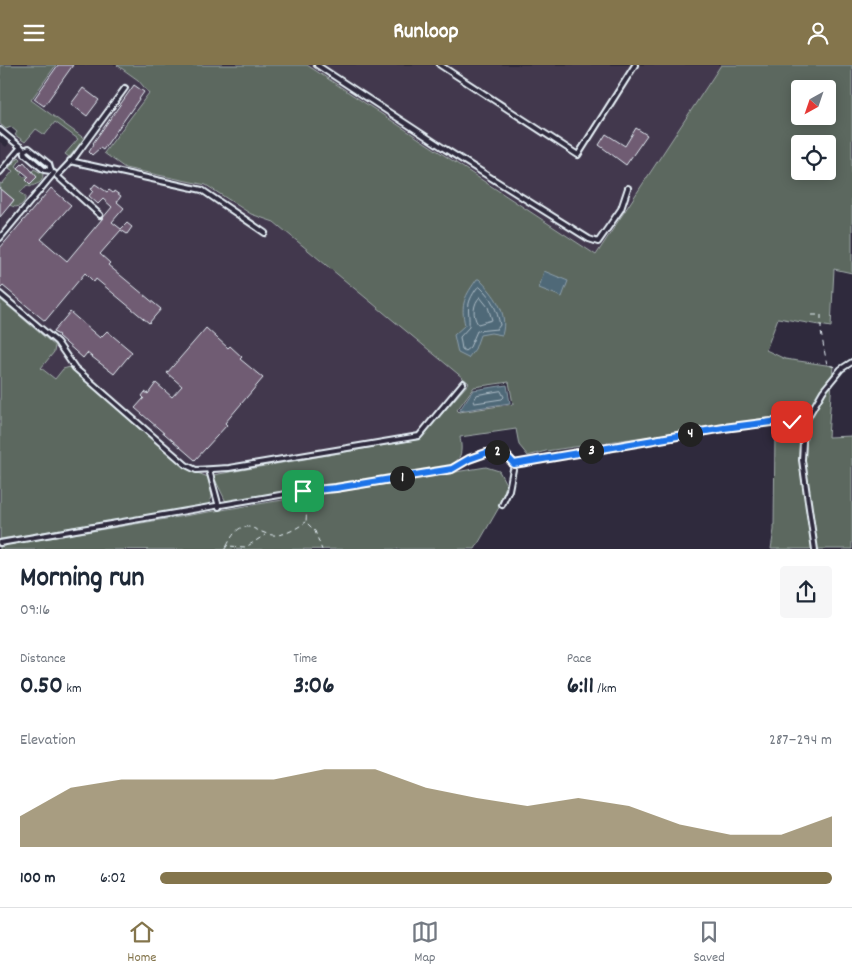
<!DOCTYPE html>
<html lang="en">
<head>
<meta charset="utf-8">
<style>
  :root { --surface:#fff; --page:#f6f6f7; --text:#1f2937; --muted:#747a83; --line:#e0e1e3; --accent:#84754c }
  body { margin:0; font-family:Dekko,sans-serif; background:var(--page); color:var(--text); height:100vh; display:flex; flex-direction:column; font-size:19px; white-space:nowrap }
  * { box-sizing:border-box; margin:0 }
  p { font-size:16px; color:var(--muted) }
  .icon { flex:none; width:28px; height:28px; fill:none; stroke:currentColor; stroke-width:2; stroke-linecap:round; stroke-linejoin:round }
  .map { position:relative; height:484px; overflow:hidden }
  .details { display:flex; flex-direction:column; background:var(--surface); flex:1 }
  .details>* { flex:none }
  .needle { width:32px; rotate:220deg }
  .tools { position:absolute; left:791px; top:15px; display:grid; gap:10px }
  .tools a { display:grid; place-items:center; width:45px; height:45px; border-radius:5px; background:var(--surface); box-shadow:0 2px 12px #0003; font-size:25px }
  .pin { position:absolute; display:grid; place-items:center; width:42px; height:42px; color:#fff; margin:-21px; border-radius:10px; box-shadow:0 2px 8px #0006 }
  .km { position:absolute; width:25px; height:25px; margin:-12px; border-radius:50%; background:#222; color:#fff; font-size:14px; line-height:25px; text-align:center }
  .round { display:grid; place-items:center; flex:none; width:52px; height:52px; border-radius:5px; background:var(--page) }
  .summary { display:flex; align-items:center; justify-content:space-between; height:85px; padding:0 20px }
  h1 { font-size:28px; font-weight:800; line-height:38px }
  .figures { display:grid; grid-template-columns:repeat(3,1fr); gap:8px; height:85px; padding:5px 20px }
  .figures div { display:grid; align-content:center }
  .figures b { font-size:25px; font-weight:800 }
  .figures small { font-size:14px; font-weight:400 }
  .figures p { font-size:14px }
  .chart { height:140px; padding:10px 20px }
  .chart p { display:flex; justify-content:space-between }
  .chart svg { width:100%; height:90px; margin-top:5px; fill:var(--accent); opacity:.7 }
  ul { padding:0 20px; list-style:none; font-size:16px }
  li { display:grid; grid-template-columns:80px 60px 1fr; align-items:center; height:38px }
  li i { height:12px; border-radius:6px; background:var(--accent) }
  header { display:flex; justify-content:space-between; align-items:center; height:65px; padding:0 20px; background:var(--accent); color:#fff; font-size:22px; font-weight:800 }
  .tab-bar { display:flex; justify-content:space-around; align-items:center; height:70px; border-top:1px solid var(--line); background:var(--surface); font-size:14px; color:var(--muted) }
  .tab-bar a { display:grid; justify-items:center; gap:2px }
  .tab-bar .on { color:var(--accent) }
  .map>svg:first-child { display:block }
  .built { fill:#42394d }
  .green { fill:#5b685e; stroke:#a2acab; fill-rule:evenodd }
  .water { fill:#506978; stroke:#8d9fab }
  .lines { fill:none; stroke-linecap:round; stroke-linejoin:round }
  .shore { stroke:#abbbc5; stroke-width:1 }
  .building { fill:#6f5b73; stroke:#e8f1f8 }
  .lane-casing { stroke:#e8f1f8; stroke-width:8 }
  .path { stroke:#e8f1f8; stroke-width:1; stroke-dasharray:5 4; stroke-linecap:butt }
  .lane { stroke:#2f2a3d; stroke-width:4 }
  .route-casing { stroke:#fff; stroke-width:10 }
  .route { stroke:#1a73e8; stroke-width:6 }
</style>
</head>
<body>
<header><svg class="icon" aria-label="menu" viewBox="0 0 24 24"><path d="M4 6h16M4 12h16M4 18h16"/></svg>Runloop<svg class="icon" aria-label="person" viewBox="0 0 24 24"><circle cx="12" cy="8" r="4"/><path d="M4 21q1-7 8-7t8 7"/></svg></header>
<div class="map">
<svg width="852" height="485" viewBox="0 0 852 485">
  <rect width="100%" height="100%" fill="#2f2a3d"/>
  <filter id="ink" filterUnits="userSpaceOnUse"><feTurbulence type="fractalNoise" baseFrequency=".02" numOctaves="2"/><feDisplacementMap in="SourceGraphic" scale="10" xChannelSelector="R" yChannelSelector="G"/><feConvolveMatrix kernelMatrix="1 2 1 2 8 2 1 2 1" color-interpolation-filters="sRGB"/></filter>
  <g filter="url(#ink)">
    <!-- built -->
    <g class="built">
      <polygon points="56,0 117,0 138,15 149,28 104,88 125,103 206,120 251,149 274,157 469,318 420,374 197,414 56,319 38,303 0,248 0,77 6,82 17,68 11,62"/>
      <polygon points="307,0 721,0 596,190"/>
    </g>
    <!-- green -->
    <g class="green">
      <polygon points="0,0 56,0 31,35 85,74 69,92 65,89 78,74 55,57 45,70 36,64 25,77 15,70 17,67 11,62 6,64 0,59"/>
      <path d="M117 0H307L596 190 721 0H852V208L834 204 831 262 778 253 766 285 785 294 833 301 828 372 852 371V484H771L774 465 775 364H793L787 353H776L546 386 528 391 519 380 516 364 460 372C462 385 463 394 449 401L226 437 213 410 420 374 469 318 274 157 251 149 206 120 125 103 104 88 149 28 138 15ZM800 24H828V51H800ZM800 79H828V106H800ZM509 317 513 339 459 347 457 345 474 322Z"/>
      <path d="M19 92 21 94 16 101 22 106 20 109 24 112H28L34 104 43 109C43 120 36 118 30 122L27 120 20 128 25 131C26 139 17 145 10 140L14 135 0 124V118L2 119 13 106 9 103Z"/>
      <polygon points="0,234 55,281 54,287 41,303 55,314 63,304 70,302 187,404 208,412 212,432 209,440 0,474"/>
      <polygon points="486,402 499,406 506,419 501,439 475,484 0,485 0,481"/>
    </g>
    <!-- water -->
    <g class="water">
      <polygon points="544,206 568,216 562,232 539,223"/>
      <path d="M477 214H479C494 229 509 248 502 270L491 268 480 270 475 284 468 293 458 288 454 270 465 260C460 239 465 231 477 214Z"/>
      <polygon points="507,320 510,338 459,346 473,325"/>
    </g>
    <g class="lines">
      <!-- shore -->
      <g class="shore">
        <path d="M480 222C492 233 497 245 500 260L497 264 477 266 470 282 465 286 462 284 460 272 469 262C470 243 464 241 477 223Z"/>
        <path d="M480 232 488 242 492 255 478 259C472 251 473 238 480 232Z"/>
        <polygon points="501,326 504,332 502,334 475,338 473,337 477,330"/>
      </g>
    </g>
    <!-- building -->
    <g class="building">
      <polygon points="58,0 73,0 44,41 34,34"/>
      <polygon points="134,20 144,27 103,85 100,83 92,90 89,87 94,79 93,78"/>
      <polygon points="83,23 99,35 87,51 71,39"/>
      <polygon points="636,63 647,70 626,100 599,80 606,69 625,81"/>
      <polygon points="24,97 37,112 30,119 26,115 29,112 18,103"/>
      <polygon points="95,119 107,127 109,125 113,128 114,126 121,131 117,137 124,143 112,157 121,164 127,158 132,162 127,169 121,165 100,189 110,198 108,200 161,244 149,258 96,214 94,217 85,208 45,256 3,221 0,224 0,183 51,123 71,140 41,174 67,196 112,142 103,134 98,139 89,131 93,126 91,124"/>
      <polygon points="0,123 14,135 0,152"/>
      <polygon points="70,247 100,273 107,266 132,287 114,309 87,288 83,293 58,271 59,270 53,267"/>
      <polygon points="206,263 228,283 230,281 242,292 240,294 263,313 225,358 227,360 195,395 135,343 144,333 142,331 145,327 148,329 156,318 172,332 182,321 167,308"/>
    </g>
    <g class="lines">
      <defs>
        <g id="lane">
          <polyline points="317,0 445,84 589,174 598,177 621,144 628,123"/>
          <polyline points="440,0 578,90 635,0"/>
          <polyline points="0,65 24,85 25,89 44,105 51,106 49,99 29,83 24,85"/>
          <polyline points="70,96 202,125 265,168"/>
          <polyline points="0,107 21,82"/>
          <polyline points="100,150 57,111 74,93 125,23"/>
          <polyline points="0,173 54,108"/>
          <polyline points="0,229 57,277 75,303 186,400 196,405 229,403 419,371 463,318"/>
          <polyline points="514,399 724,363 771,357 804,359"/>
          <polyline points="209,405 219,442"/>
          <polyline points="0,478 303,426 335,423 451,404 469,394 486,388 503,387 514,399 509,425 502,440"/>
          <polyline points="815,485 802,395 804,359 823,326 841,304 852,297"/>
        </g>
      </defs>
      <!-- lane casing -->
      <use href="#lane" class="lane-casing"/>
      <!-- path -->
      <g class="path">
        <polyline points="812,250 821,250 821,267 827,300 836,302"/>
        <polyline points="320,430 307,440 306,457 315,466 322,485"/>
        <path d="M227 481C244 444 256 472 277 470 288 469 297 463 306 457"/>
        <polyline points="224,485 227,481 246,482 265,470"/>
      </g>
      <!-- lane -->
      <use href="#lane" class="lane"/>
    </g>
  </g>
  <g class="lines" filter="url(#ink)">
    <defs>
      <polyline id="route" points="303,426 336,423 452,404 469,394 486,388 503,387 514,399 724,363 771,357 792,357"/>
    </defs>
    <!-- route casing -->
    <use href="#route" class="route-casing"/>
    <!-- route -->
    <use href="#route" class="route"/>
  </g>
</svg>
<div class="tools">
<a><svg class="needle" viewBox="-14 -14 28 28"><path d="M0-13l5 13h-10z" fill="#e53935"/><path d="M0 13l5-13h-10z" fill="#747a83"/></svg></a>
<a><svg class="icon" aria-label="locate" viewBox="0 0 24 24"><circle cx="12" cy="12" r="6"/><path d="M12 2v4M12 18v4M2 12h4M18 12h4"/></svg></a>
</div>
<div class="pin" style="left:303px;top:426px;background:#1e9e55"><svg class="icon" aria-label="arrive" viewBox="0 0 24 24"><path d="M6 21V4h12l-3 4 3 4H6"/></svg></div>
<div class="pin" style="left:792px;top:357px;background:#d93025"><svg class="icon" aria-label="check" viewBox="0 0 24 24"><path d="M5 12l5 5 9-10"/></svg></div>
<b class="km" style="left:402px;top:413px">1</b>
<b class="km" style="left:497px;top:387px">2</b>
<b class="km" style="left:591px;top:386px">3</b>
<b class="km" style="left:690px;top:369px">4</b>
</div>
<section class="details">
<div class="summary"><div><h1>Morning run</h1><p>09:16</p></div><a class="round"><svg class="icon" aria-label="share" viewBox="0 0 24 24"><path d="M12 15V3M7 8l5-5 5 5M5 13v7h14v-7"/></svg></a></div>
<div class="figures">
<div><p>Distance</p><b>0.50<small> km</small></b></div>
<div><p>Time</p><b>3:06</b></div>
<div><p>Pace</p><b>6:11<small> /km</small></b></div>
</div>
<div class="chart"><p><span>Elevation</span>287–294 m</p>
<svg viewBox="0 0 160 44" preserveAspectRatio="none"><path d="M0 44V29L10 15L20 11L30 11L40 11L50 11L60 6L70 6L80 15L90 20L100 24L110 20L120 24L130 33L140 38L150 38L160 29V44z"/></svg>
</div>
<ul>
<li><b>100 m</b>6:02<i style="width:100%"></i></li>
</ul>
</section>
<nav class="tab-bar">
<a class="on"><svg class="icon" aria-label="home" viewBox="0 0 24 24"><path d="M3 11l9-7 9 7M6 9v11h12V9"/></svg>Home</a>
<a><svg class="icon" aria-label="map" viewBox="0 0 24 24"><path d="M3 6l6-2 6 2 6-2v14l-6 2-6-2-6 2zM9 4v14M15 6v14"/></svg>Map</a>
<a><svg class="icon" aria-label="saved" viewBox="0 0 24 24"><path d="M7 4h10v16l-5-4-5 4z"/></svg>Saved</a>
</nav>
</body>
</html>
